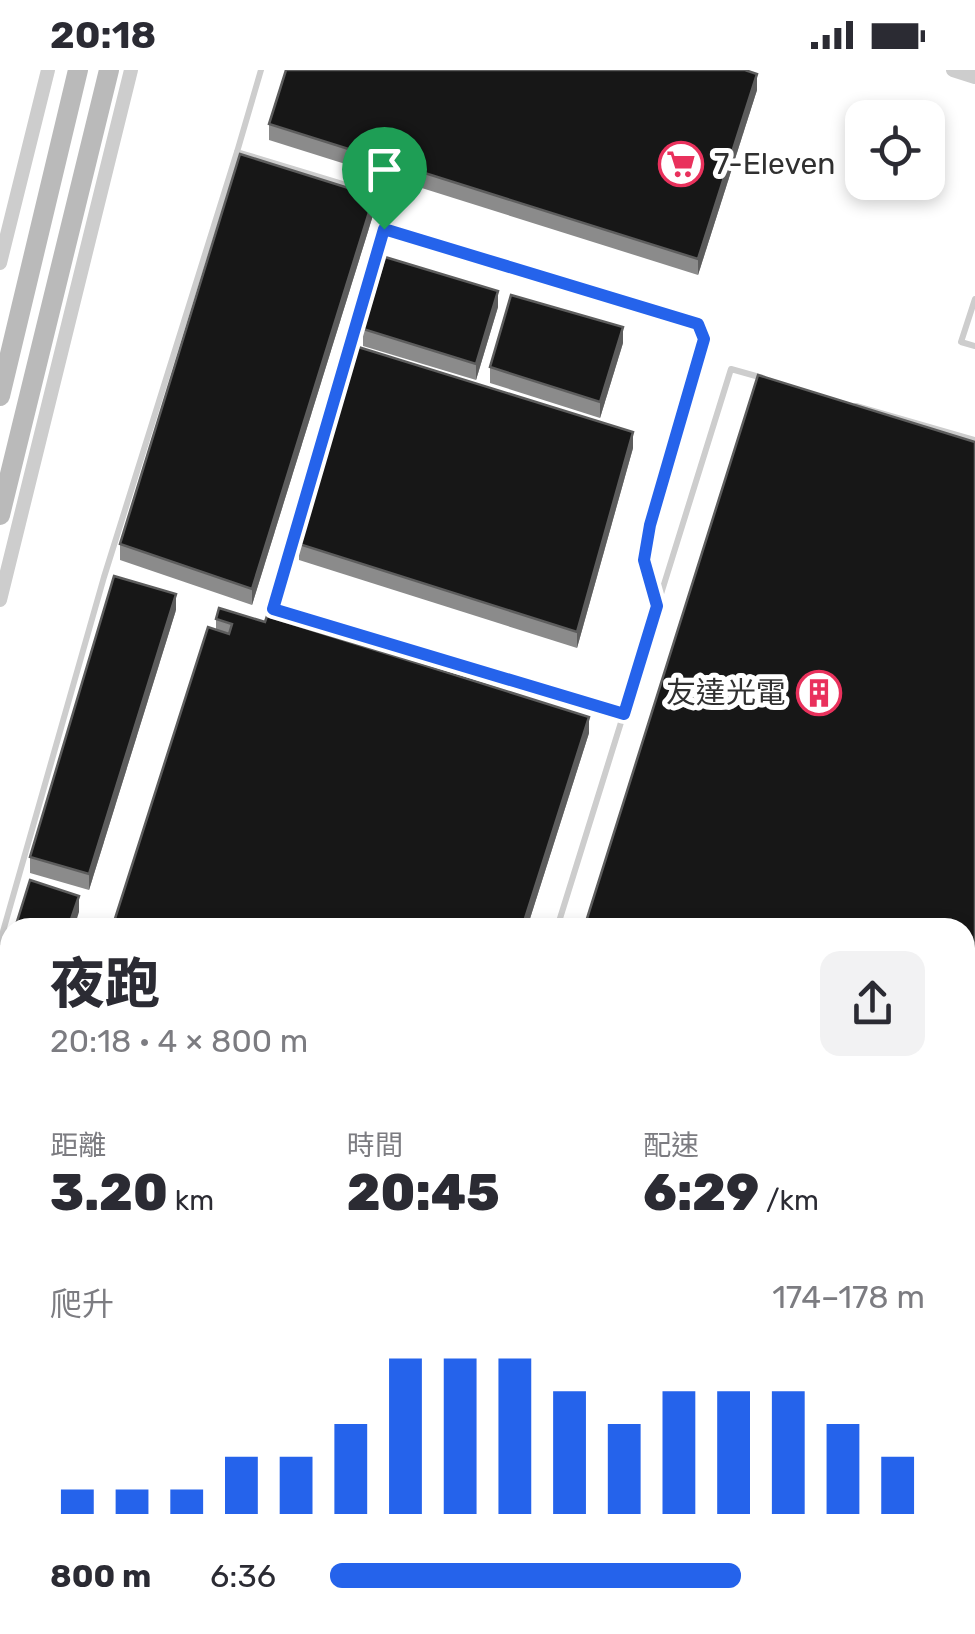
<!DOCTYPE html>
<html lang="zh-TW">
<head>
<meta charset="utf-8">
<style>
  :root { --surface:#fff; --page:#f2f2f3; --text:#2b2b33; --muted:#7c7c81; --accent:#2563eb }
  body { margin:0; font-family:Rubik,"Noto Sans TC",sans-serif; background:var(--page); color:var(--text); height:100vh; display:flex; flex-direction:column; font-size:38px; white-space:nowrap }
  * { box-sizing:border-box; margin:0 }
  p { font-size:32px; color:var(--muted) }
  .icon { flex:none; width:55px; height:55px; fill:none; stroke:currentColor; stroke-width:2; stroke-linecap:round; stroke-linejoin:round }
  .map { position:relative; flex:1; overflow:hidden }
  .details { position:absolute; left:0px; top:848px; width:975px; height:718px; display:flex; flex-direction:column; background:var(--surface); border-radius:30px 30px 0 0; box-shadow:0 5px 15px #0003 }
  .details>* { flex:none }
  .tools { position:absolute; left:845px; top:30px; display:grid; gap:20px }
  .tools a { display:grid; place-items:center; width:100px; height:100px; border-radius:20px; background:var(--surface); box-shadow:0 5px 15px #0003; font-size:50px }
  .pin { position:absolute; display:grid; place-items:center; width:85px; height:85px; color:#fff; margin:-102px -42px; border-radius:50% 50% 50% 0; rotate:-45deg; box-shadow:0 0 10px #0007 }
  .pin .icon { rotate:45deg }
  .round { display:grid; place-items:center; flex:none; width:105px; height:105px; border-radius:20px; background:var(--page) }
  .overview { display:flex; align-items:center; justify-content:space-between; height:170px; padding:0 50px }
  h1 { font-size:55px; font-weight:800; line-height:75px }
  .figures { display:grid; grid-template-columns:repeat(3,1fr); gap:15px; height:170px; padding:10px 50px }
  .figures div { display:grid; align-content:center }
  .figures b { font-size:50px; font-weight:800 }
  .figures small { font-size:28px; font-weight:400 }
  .figures p { font-size:28px }
  .chart { height:280px; padding:20px 50px }
  .chart p { display:flex; justify-content:space-between }
  .chart svg { width:100%; height:180px; margin-top:10px; stroke:var(--accent); stroke-width:6 }
  ul { padding:0 50px; list-style:none; font-size:32px }
  li { display:grid; grid-template-columns:160px 120px 1fr; align-items:center; height:75px }
  li i { height:25px; border-radius:12px; background:var(--accent) }
  .status { display:flex; justify-content:space-between; align-items:center; height:70px; padding:0 50px; background:var(--surface); direction:ltr }
  .status svg { height:28px; fill:currentColor }
  .map>svg:first-child { display:block }
  .lines { fill:none; stroke-linecap:round; stroke-linejoin:round }
  .canal { stroke:#cae5ed; stroke-width:14 }
  .lane { stroke:#cdcdcd; stroke-width:6 }
  .street { stroke:#cdcdcd; stroke-width:14 }
  .secondary { stroke:#bababa; stroke-width:20 }
  .wall { fill:#8b8b8b }
  .shaded-wall { fill:#5d5d5d }
  .building { fill:#171717; stroke:#5d5d5d; stroke-width:2.5 }
  .route-casing { stroke:#fff; stroke-width:20 }
  .route { stroke:#2563eb; stroke-width:12 }
  .labels { text-anchor:middle; stroke-width:10; stroke-linejoin:round; paint-order:stroke }
  .poi-label { font-size:30px; fill:#303030; stroke:#fff; text-anchor:start }
</style>
</head>
<body>
<div class="status"><b>20:18</b><svg viewBox="0 0 49 12"><path d="M0 12V9h3v3zM5 12V6h3v6zM10 12V3h3v9zM15 12V0h3v12zM26 1h20v11H26zM47 4h2v5h-2z"/></svg></div>
<div class="map">
<svg width="975" height="1564" viewBox="0 0 975 1564">
  <rect width="100%" height="100%" fill="#fff"/>
  <g class="lines">
    <!-- canal -->
    <g class="canal">
      <polyline points="965,1394 975,1397"/>
      <polyline points="0,1395 10,1402"/>
      <polyline points="239,1555 284,1564"/>
      <polyline points="360,1564 363,1555"/>
    </g>
    <!-- lane -->
    <g class="lane">
      <polyline points="261,0 237,82 386,127 384,159"/>
      <polyline points="975,229 961,272 975,276"/>
      <polyline points="856,336 975,370"/>
      <polyline points="624,644 273,539 384,159 698,254 704,269 650,455 644,490 657,536"/>
      <polyline points="557,858 731,299 763,308"/>
      <polyline points="0,872 104,507 237,82"/>
      <polyline points="0,958 10,962"/>
      <polyline points="965,1032 975,1001"/>
      <polyline points="965,1428 975,1431"/>
      <polyline points="547,1558 550,1555"/>
      <polyline points="426,1564 429,1555"/>
      <polyline points="465,1564 467,1555"/>
      <polyline points="588,1564 591,1555"/>
      <polyline points="769,1564 772,1555"/>
      <polyline points="878,1564 881,1555"/>
    </g>
    <!-- street -->
    <g class="street">
      <polyline points="953,0 975,7"/>
      <polyline points="0,193 48,0"/>
      <polyline points="0,530 131,0"/>
      <polyline points="0,1022 10,1025"/>
      <polyline points="0,1045 10,1048"/>
      <polyline points="965,1322 975,1325"/>
      <polyline points="965,1343 975,1346"/>
    </g>
    <!-- secondary -->
    <g class="secondary">
      <polyline points="0,326 78,0"/>
      <polyline points="0,445 109,0"/>
    </g>
  </g>
  <!-- wall -->
  <g class="wall">
    <polygon points="757,20 698,205 269,70 269,54"/>
    <polygon points="374,142 252,535 120,490 120,474"/>
    <polygon points="498,237 476,310 363,276 363,259"/>
    <polygon points="623,273 600,348 490,313 490,297"/>
    <polygon points="633,378 577,578 299,490 299,474"/>
    <polygon points="176,540 89,820 30,803 30,787"/>
    <polygon points="216,549 589,663 527,858 112,858 216,560"/>
    <polygon points="10,871 10,950 0,947 0,901"/>
  </g>
  <!-- shaded-wall -->
  <g class="shaded-wall">
    <polygon points="757,4 757,20 698,205 698,189"/>
    <polygon points="374,126 374,142 252,535 252,519"/>
    <polygon points="498,221 498,237 476,310 476,294"/>
    <polygon points="623,257 623,273 600,348 600,332"/>
    <polygon points="633,362 633,378 577,578 577,562"/>
    <polygon points="176,524 176,540 89,820 89,804"/>
    <polygon points="589,647 589,663 527,858 522,858"/>
    <polygon points="79,826 79,842 74,858 68,858"/>
    <polygon points="975,891 975,908 965,939 965,923"/>
    <polygon points="975,1170 975,1187 965,1220 965,1203"/>
    <polygon points="746,1555 751,1555 748,1564 743,1564"/>
  </g>
  <!-- building -->
  <g class="building">
    <polygon points="286,0 745,0 757,4 698,189 269,54"/>
    <polygon points="240,84 374,126 252,519 120,474"/>
    <polygon points="385,187 498,221 476,294 363,259"/>
    <polygon points="511,225 623,257 600,332 490,297"/>
    <polygon points="355,276 633,362 577,562 299,474"/>
    <polygon points="758,305 975,372 975,891 965,923 965,858 584,858"/>
    <polygon points="114,506 176,524 89,804 30,787"/>
    <polygon points="219,538 265,552 267,546 589,647 522,858 112,858 208,557 229,564 232,554 216,549"/>
    <polygon points="30,810 79,826 68,858 15,858"/>
    <polygon points="10,871 10,934 0,931 0,901"/>
    <polygon points="965,1164 975,1167 965,1203"/>
    <polygon points="603,1555 746,1555 743,1564 600,1564"/>
  </g>
  <g class="lines">
    <defs>
      <polygon id="route" points="384,159 698,254 704,269 650,455 644,490 657,536 624,644 273,539"/>
    </defs>
    <!-- route casing -->
    <use href="#route" class="route-casing"/>
    <!-- route -->
    <use href="#route" class="route"/>
  </g>
  <!-- icons -->
  <defs>
    <symbol id="supermarket-ring" viewBox="-11 -11 22 22"><circle r="9.5" fill="#fff" stroke="#e9315c" stroke-width="1.5"/><path d="M-6-5.5h2.5l.6 2H6L4.5 2H-2.5L-4.4-4H-6ZM-1.5 3.2a1.3 1.3 0 1 0 .1 0ZM3 3.2a1.3 1.3 0 1 0 .1 0Z" fill="#e9315c"/></symbol>
    <symbol id="building-ring" viewBox="-11 -11 22 22"><circle r="9.5" fill="#fff" stroke="#e9315c" stroke-width="1.5"/><path d="M-4-6H4V6H1V3H-1V6H-4ZM-2.5-4.3h1.7v1.8h-1.7ZM.8-4.3h1.7v1.8H.8ZM-2.5-1h1.7V.8h-1.7ZM.8-1h1.7V.8H.8Z" fill="#e9315c"/></symbol>
  </defs>
  <g fill-rule="evenodd">
    <use href="#supermarket-ring" x="656" y="69" width="50" height="50"/>
    <use href="#building-ring" x="794" y="598" width="50" height="50"/>
  </g>
  <g class="labels">
    <!-- poi labels -->
    <g class="poi-label">
      <text x="714" y="104">7-Eleven</text>
      <text x="786" y="633" text-anchor="end">友達光電</text>
    </g>
  </g>
</svg>
<div class="tools">
<a><svg class="icon" aria-label="locate" viewBox="0 0 24 24"><circle cx="12" cy="12" r="6"/><path d="M12 2v4M12 18v4M2 12h4M18 12h4"/></svg></a>
</div>
<div class="pin" style="left:384px;top:159px;background:#1e9e55"><svg class="icon" aria-label="arrive" viewBox="0 0 24 24"><path d="M6 21V4h12l-3 4 3 4H6"/></svg></div>
<section class="details">
<div class="overview"><div><h1>夜跑</h1><p>20:18 · 4 × 800 m</p></div><a class="round"><svg class="icon" aria-label="share" viewBox="0 0 24 24"><path d="M12 15V3M7 8l5-5 5 5M5 13v7h14v-7"/></svg></a></div>
<div class="figures">
<div><p>距離</p><b>3.20<small> km</small></b></div>
<div><p>時間</p><b>20:45</b></div>
<div><p>配速</p><b>6:29<small> /km</small></b></div>
</div>
<div class="chart"><p><span>爬升</span>174–178 m</p>
<svg viewBox="0 0 160 44" preserveAspectRatio="none"><path d="M5 44V38M15 44V38M25 44V38M35 44V30M45 44V30M55 44V22M65 44V6M75 44V6M85 44V6M95 44V14M105 44V22M115 44V14M125 44V14M135 44V14M145 44V22M155 44V30"/></svg>
</div>
<ul>
<li><b>800 m</b>6:36<i style="width:69%"></i></li>
</ul>
</section>
</div>
</body>
</html>
